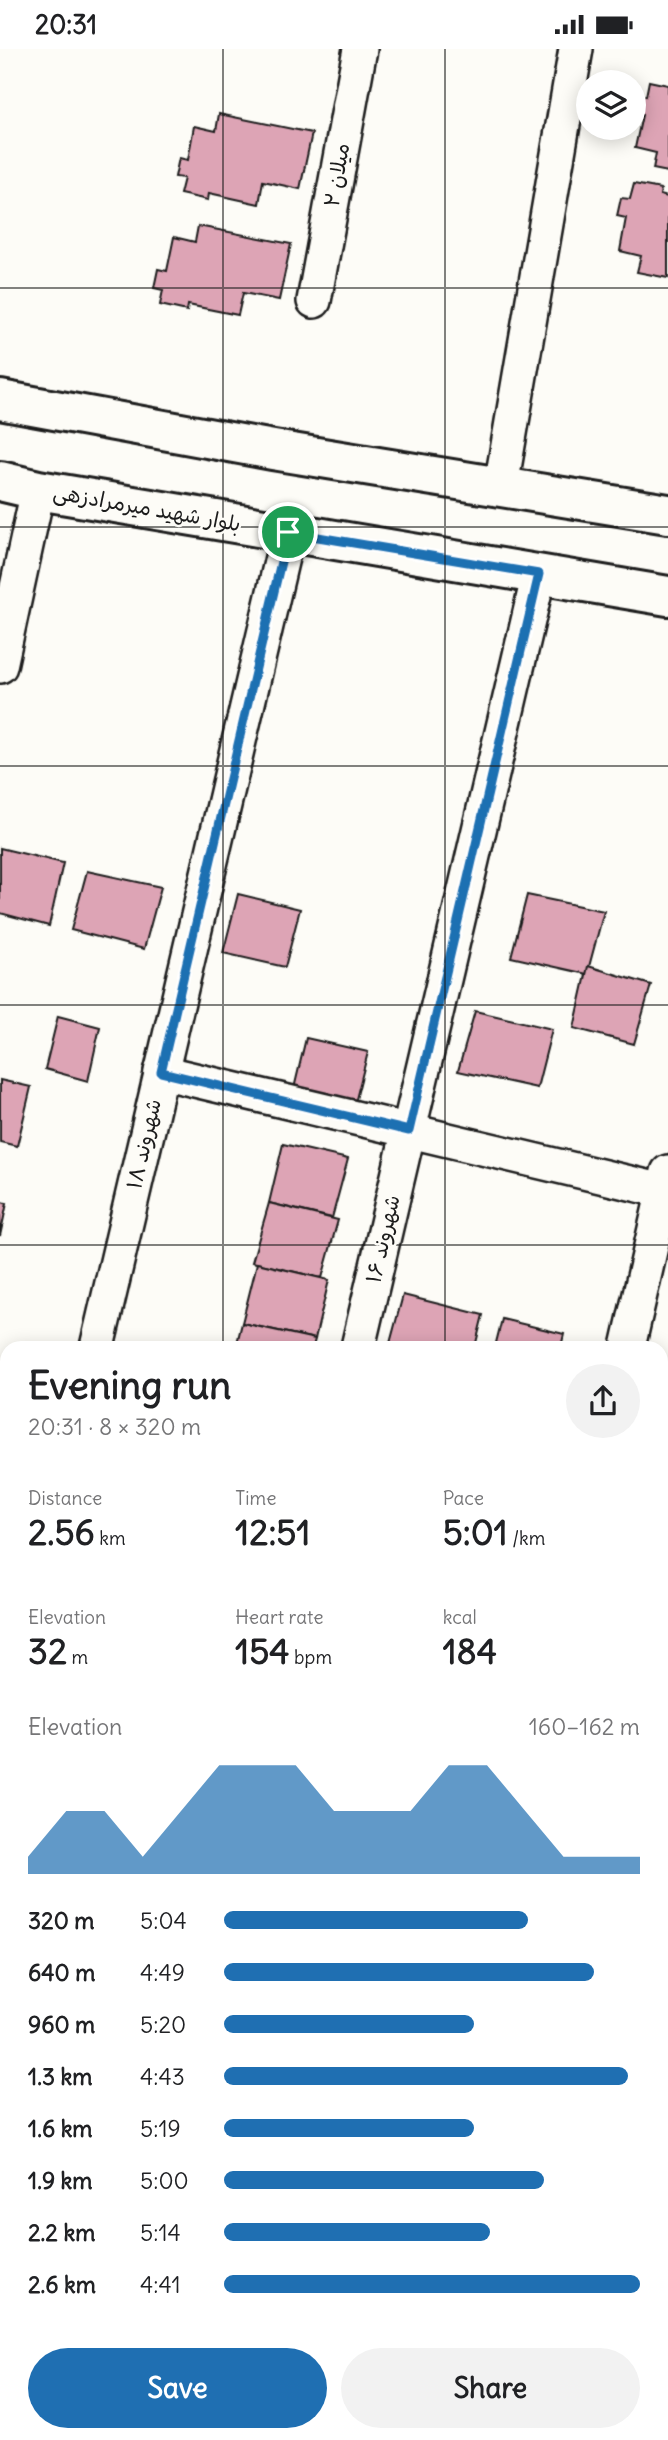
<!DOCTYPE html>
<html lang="en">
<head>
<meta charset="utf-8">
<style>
  :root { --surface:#fff; --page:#f2f2f2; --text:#202124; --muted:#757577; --accent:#1f6fb2 }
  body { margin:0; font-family:Delius,"Playpen Sans Arabic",sans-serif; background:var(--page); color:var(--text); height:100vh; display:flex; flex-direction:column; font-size:26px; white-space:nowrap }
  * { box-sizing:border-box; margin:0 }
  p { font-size:23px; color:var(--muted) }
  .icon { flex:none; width:38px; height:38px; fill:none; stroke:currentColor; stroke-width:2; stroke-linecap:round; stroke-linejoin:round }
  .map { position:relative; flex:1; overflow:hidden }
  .sheet { position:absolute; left:0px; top:1292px; width:668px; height:1101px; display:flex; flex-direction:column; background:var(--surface); border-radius:21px 21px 0 0; box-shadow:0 4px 18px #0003 }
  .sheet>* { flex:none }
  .controls { position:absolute; left:576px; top:21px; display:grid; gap:14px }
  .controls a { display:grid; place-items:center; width:70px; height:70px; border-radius:50%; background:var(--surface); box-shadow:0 4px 18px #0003; font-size:35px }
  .pin { position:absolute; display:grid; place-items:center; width:60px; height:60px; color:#fff; margin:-30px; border:4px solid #fff; border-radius:50%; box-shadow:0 2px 7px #0007 }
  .round { display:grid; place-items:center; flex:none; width:74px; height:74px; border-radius:37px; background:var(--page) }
  .summary { display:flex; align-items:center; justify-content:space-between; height:119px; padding:0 28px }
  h1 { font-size:38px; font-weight:800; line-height:52px }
  .figures { display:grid; grid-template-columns:repeat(3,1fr); gap:10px; height:119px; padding:7px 28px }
  .figures div { display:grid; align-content:center }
  .figures b { font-size:35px; font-weight:800 }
  .figures small { font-size:19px; font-weight:400 }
  .figures p { font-size:19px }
  .chart { height:196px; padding:14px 28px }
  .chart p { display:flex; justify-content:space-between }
  .chart svg { width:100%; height:126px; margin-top:7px; fill:var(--accent); opacity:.7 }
  .primary-button { display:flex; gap:14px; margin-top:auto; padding:14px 28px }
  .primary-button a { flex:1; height:80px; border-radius:42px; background:var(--accent); color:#fff; font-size:28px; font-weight:800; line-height:80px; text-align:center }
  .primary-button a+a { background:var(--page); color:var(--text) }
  ul { padding:0 28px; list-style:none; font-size:23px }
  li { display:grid; grid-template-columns:112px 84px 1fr; align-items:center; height:52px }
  li i { height:18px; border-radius:9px; background:var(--accent) }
  .status { display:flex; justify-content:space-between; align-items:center; height:49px; padding:0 35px; background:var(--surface); direction:ltr }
  .status svg { height:19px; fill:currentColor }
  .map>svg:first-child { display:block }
  .building { fill:#dda4b5; stroke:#1c1c1c; stroke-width:2 }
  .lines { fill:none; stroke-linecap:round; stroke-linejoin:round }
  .minor-casing { stroke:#1c1c1c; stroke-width:38 }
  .tertiary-casing { stroke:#1c1c1c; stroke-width:44 }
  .secondary-casing { stroke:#1c1c1c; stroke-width:44 }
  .minor { stroke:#fdfcf7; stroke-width:33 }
  .tertiary { stroke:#fdfcf7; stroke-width:38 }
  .secondary { stroke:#fdfcf7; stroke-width:38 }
  .route-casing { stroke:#fff; stroke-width:14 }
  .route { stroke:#1f6fb2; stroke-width:9 }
  .grid { fill:none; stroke:#1c1c1c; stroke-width:2; stroke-opacity:0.55 }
  .labels { text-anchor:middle; stroke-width:5; stroke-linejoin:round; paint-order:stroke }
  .street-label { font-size:21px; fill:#1c1c1c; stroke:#fdfcf7 }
</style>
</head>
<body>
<div class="status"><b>20:31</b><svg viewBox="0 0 49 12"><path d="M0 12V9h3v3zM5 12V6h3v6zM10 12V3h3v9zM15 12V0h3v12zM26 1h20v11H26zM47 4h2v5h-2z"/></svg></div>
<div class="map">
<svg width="668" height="2391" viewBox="0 0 668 2391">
  <rect width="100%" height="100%" fill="#fdfcf7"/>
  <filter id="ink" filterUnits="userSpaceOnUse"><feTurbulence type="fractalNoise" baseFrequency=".0143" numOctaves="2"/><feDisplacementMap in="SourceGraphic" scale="14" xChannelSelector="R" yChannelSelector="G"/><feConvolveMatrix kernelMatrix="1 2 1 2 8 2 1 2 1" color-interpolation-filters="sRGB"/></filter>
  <g filter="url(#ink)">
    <!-- building -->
    <g class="building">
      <polygon points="649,32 668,36 668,123 653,120 656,104 635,99 642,66 634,64 634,61 637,45 646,47"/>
      <polygon points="219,65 312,84 300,140 263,132 259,155 209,144 208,151 180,145 184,129 175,128 179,109 188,111 194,77 216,82"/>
      <polygon points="634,135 661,140 660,146 668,148 668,229 637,223 641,207 620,202 626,169 617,167 621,149 630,150"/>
      <polygon points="198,177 291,195 279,251 243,244 238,266 188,256 187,262 160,256 163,241 154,239 158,220 167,222 174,188 195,193"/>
      <polygon points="0,799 63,814 49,877 0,864"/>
      <polygon points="87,822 161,838 144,900 71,881"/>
      <polygon points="238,845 300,860 285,918 223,904"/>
      <polygon points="527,846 604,862 587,925 511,908"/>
      <polygon points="588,917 651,936 634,995 574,979"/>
      <polygon points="475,962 552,980 537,1039 458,1022"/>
      <polygon points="58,967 100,978 88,1032 45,1020"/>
      <polygon points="306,989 368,1003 353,1062 292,1048"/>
      <polygon points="0,1031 31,1038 17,1097 0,1093"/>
      <polygon points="283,1095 348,1110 332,1169 269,1154"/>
      <polygon points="0,1153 7,1154 0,1187"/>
      <polygon points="269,1154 338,1171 322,1229 252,1213"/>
      <polygon points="257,1214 329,1231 315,1290 242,1274"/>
      <polygon points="403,1246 483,1266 475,1298 389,1298"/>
      <polygon points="502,1270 564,1285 561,1298 495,1298"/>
      <polygon points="242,1274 315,1290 313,1298 236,1298"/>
      <polygon points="664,1819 668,1820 668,1887 662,1886 662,1829"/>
      <polygon points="0,1839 7,1841 7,1904 0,1903"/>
      <polygon points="662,1949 668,1950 668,2014 662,2012"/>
      <polygon points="662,2012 668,2014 668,2079 662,2078"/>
      <polygon points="662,2078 668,2079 668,2132 665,2144 662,2143"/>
      <polygon points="240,2385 275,2385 299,2391 239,2391"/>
    </g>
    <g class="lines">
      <defs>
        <g id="minor">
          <polyline points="314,252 360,0"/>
          <polyline points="501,437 576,0"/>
          <polyline points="0,617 38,441"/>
          <polyline points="161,1023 668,1143"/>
          <polyline points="97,1298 288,483"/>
          <polyline points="358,1298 539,525"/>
          <polyline points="628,1298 668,1123"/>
          <polyline points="0,1717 7,1686"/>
          <polyline points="0,2169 7,2171"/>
          <polyline points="662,2341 668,2312"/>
          <polyline points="105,2391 107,2385"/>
          <polyline points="373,2391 374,2385"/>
          <polyline points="651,2391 652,2385"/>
        </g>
        <g id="tertiary">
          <polyline points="0,1548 7,1549"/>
          <polyline points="662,1706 668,1708"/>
        </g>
        <g id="secondary">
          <polyline points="0,351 273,401 668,465"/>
          <polyline points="0,432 38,441 668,547"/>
        </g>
      </defs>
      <!-- minor casing -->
      <use href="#minor" class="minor-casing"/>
      <!-- tertiary casing -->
      <use href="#tertiary" class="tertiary-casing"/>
      <!-- secondary casing -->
      <use href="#secondary" class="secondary-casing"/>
      <!-- minor -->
      <use href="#minor" class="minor"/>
      <!-- tertiary -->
      <use href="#tertiary" class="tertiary"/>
      <!-- secondary -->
      <use href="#secondary" class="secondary"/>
    </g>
  </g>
  <g class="lines" filter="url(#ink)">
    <defs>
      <polygon id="route" points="288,483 539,525 409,1082 161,1023"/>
    </defs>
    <!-- route casing -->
    <use href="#route" class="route-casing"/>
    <!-- route -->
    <use href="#route" class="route"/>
  </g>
  <!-- grid -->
  <path class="grid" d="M223 0V1298M445 0V1298M0 239H668M0 478H668M0 717H668M0 956H668M0 1196H668M0 1435H7M662 1435H668M0 1674H7M662 1674H668M0 1913H7M662 1913H668M0 2152H7M662 2152H668M223 2385V2391M445 2385V2391"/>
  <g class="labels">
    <!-- street labels -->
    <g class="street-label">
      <text transform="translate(337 126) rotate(-80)" y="7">میلان ۲</text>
      <text transform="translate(147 459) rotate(10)" y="7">بلوار شهید میرمرادزهی</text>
      <text transform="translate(144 1095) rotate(-77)" y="7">شهروند ۱۸</text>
      <text transform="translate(383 1190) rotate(-77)" y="7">شهروند ۱۶</text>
    </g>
  </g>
</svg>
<div class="controls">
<a><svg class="icon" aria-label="layers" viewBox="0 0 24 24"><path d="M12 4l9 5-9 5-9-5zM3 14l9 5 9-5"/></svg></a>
</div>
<div class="pin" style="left:288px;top:483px;background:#1e9e55"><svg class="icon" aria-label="arrive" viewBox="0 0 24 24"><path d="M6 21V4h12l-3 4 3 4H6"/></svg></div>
<section class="sheet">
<div class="summary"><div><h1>Evening run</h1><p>20:31 · 8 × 320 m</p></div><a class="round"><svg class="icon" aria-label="share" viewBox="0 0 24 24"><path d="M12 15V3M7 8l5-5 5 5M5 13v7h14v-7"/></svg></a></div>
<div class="figures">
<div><p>Distance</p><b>2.56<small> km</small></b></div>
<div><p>Time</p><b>12:51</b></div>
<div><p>Pace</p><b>5:01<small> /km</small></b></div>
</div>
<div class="figures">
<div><p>Elevation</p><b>32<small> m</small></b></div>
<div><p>Heart rate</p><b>154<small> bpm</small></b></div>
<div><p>kcal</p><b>184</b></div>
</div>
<div class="chart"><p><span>Elevation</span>160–162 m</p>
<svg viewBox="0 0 160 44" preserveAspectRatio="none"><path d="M0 44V38L10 22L20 22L30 38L40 22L50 6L60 6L70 6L80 22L90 22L100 22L110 6L120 6L130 22L140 38L150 38L160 38V44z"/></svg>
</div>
<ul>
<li><b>320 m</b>5:04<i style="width:73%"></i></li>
<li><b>640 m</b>4:49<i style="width:89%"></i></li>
<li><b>960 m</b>5:20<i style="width:60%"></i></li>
<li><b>1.3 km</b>4:43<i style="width:97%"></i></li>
<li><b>1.6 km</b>5:19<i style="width:60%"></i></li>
<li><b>1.9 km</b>5:00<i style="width:77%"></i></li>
<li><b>2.2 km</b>5:14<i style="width:64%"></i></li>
<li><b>2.6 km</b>4:41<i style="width:100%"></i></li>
</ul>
<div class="primary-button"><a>Save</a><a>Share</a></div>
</section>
</div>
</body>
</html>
